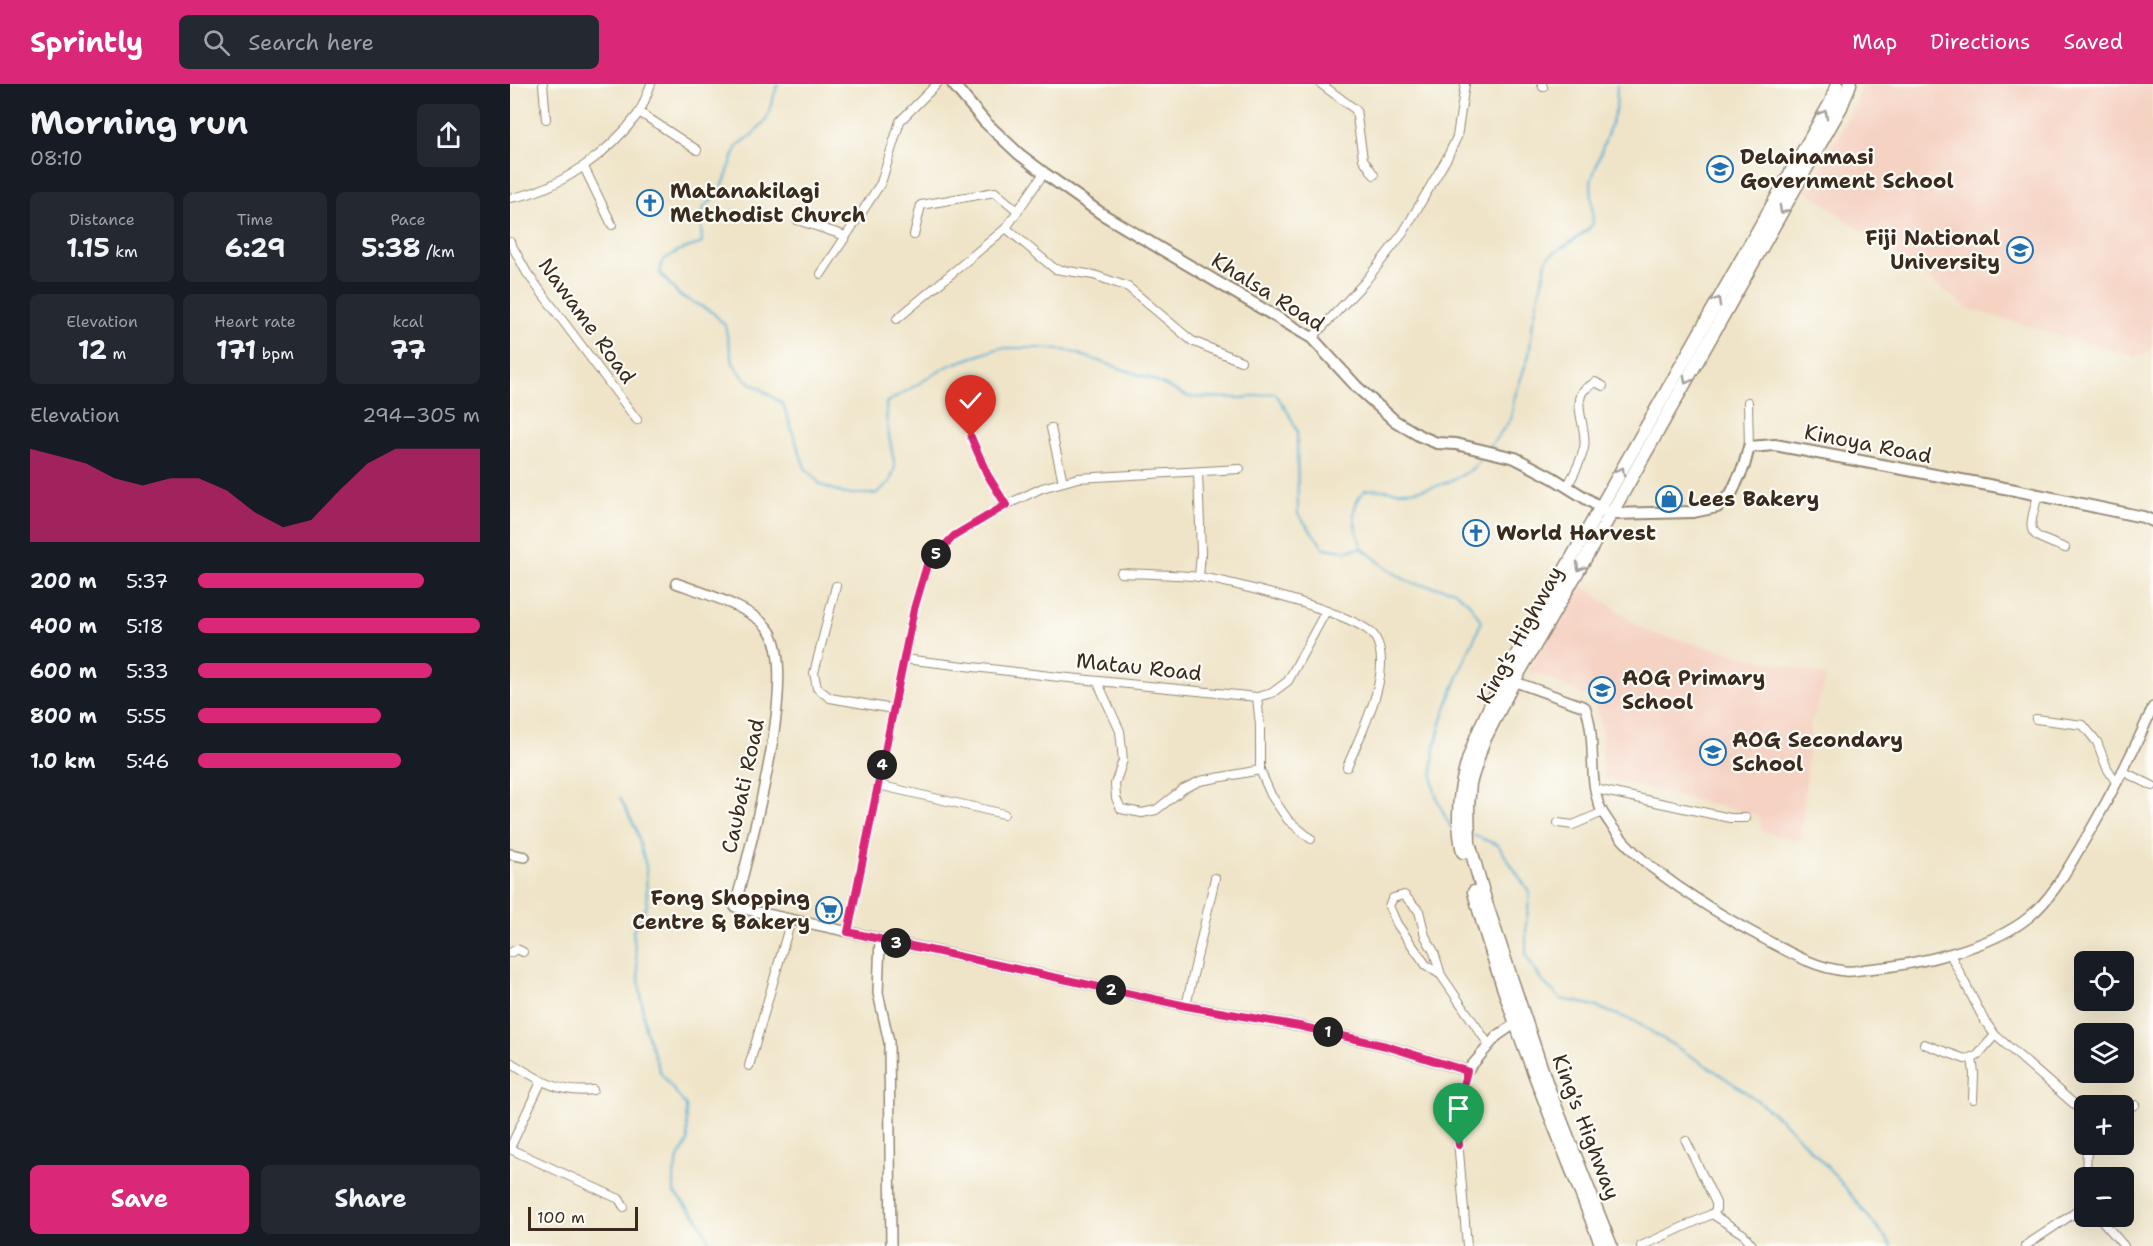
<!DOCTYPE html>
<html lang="en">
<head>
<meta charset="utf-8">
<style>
  :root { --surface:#171b24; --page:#242831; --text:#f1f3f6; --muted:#9ea1a6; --accent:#db2777 }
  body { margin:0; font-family:"Shantell Sans",sans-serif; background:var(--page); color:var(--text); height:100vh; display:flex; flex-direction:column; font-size:22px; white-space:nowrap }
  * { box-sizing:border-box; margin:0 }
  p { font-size:20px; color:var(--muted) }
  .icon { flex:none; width:33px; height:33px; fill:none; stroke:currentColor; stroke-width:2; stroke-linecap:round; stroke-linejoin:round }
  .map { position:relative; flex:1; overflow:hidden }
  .sheet { display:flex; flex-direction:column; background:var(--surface); width:510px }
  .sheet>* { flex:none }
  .controls { position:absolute; left:1564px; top:867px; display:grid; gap:12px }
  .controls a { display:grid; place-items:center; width:60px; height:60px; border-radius:9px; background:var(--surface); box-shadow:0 6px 24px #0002; font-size:30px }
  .scale { position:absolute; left:18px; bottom:15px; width:110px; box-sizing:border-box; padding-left:6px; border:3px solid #3b2a1e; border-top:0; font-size:16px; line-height:21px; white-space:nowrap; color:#3b2a1e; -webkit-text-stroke:4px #fdfcf7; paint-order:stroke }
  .pin { position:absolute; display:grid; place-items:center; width:51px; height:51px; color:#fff; margin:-62px -26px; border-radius:50% 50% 50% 0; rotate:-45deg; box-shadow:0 0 6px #0007 }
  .pin .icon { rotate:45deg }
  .km { position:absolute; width:30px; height:30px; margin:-15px; border-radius:50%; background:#222; color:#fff; font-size:16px; line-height:30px; text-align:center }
  .round { display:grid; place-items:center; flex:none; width:63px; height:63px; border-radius:9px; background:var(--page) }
  .head { display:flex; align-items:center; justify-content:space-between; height:102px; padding:0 30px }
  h1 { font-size:33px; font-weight:700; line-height:45px }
  .figures { display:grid; grid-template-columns:repeat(3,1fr); gap:9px; height:102px; padding:6px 30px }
  .figures div { display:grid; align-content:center; border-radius:9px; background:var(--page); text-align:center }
  .figures b { font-size:26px; font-weight:700 }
  .figures small { font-size:16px; font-weight:400 }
  .figures p { font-size:16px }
  .chart { height:168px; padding:12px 30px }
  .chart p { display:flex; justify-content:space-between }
  .chart svg { width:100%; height:108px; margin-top:6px; fill:var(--accent); opacity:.7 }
  .button { display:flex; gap:12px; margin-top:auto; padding:12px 30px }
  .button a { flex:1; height:69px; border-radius:9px; background:var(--accent); color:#fff; font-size:24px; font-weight:700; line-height:69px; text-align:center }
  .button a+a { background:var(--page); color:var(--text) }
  ul { padding:0 30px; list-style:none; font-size:20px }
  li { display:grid; grid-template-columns:96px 72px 1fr; align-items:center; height:45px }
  li i { height:15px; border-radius:8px; background:var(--accent) }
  header { display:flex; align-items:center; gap:36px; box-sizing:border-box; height:84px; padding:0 30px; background:var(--accent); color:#fff }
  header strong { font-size:28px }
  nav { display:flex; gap:33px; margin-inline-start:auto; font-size:21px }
  .search { width:420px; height:54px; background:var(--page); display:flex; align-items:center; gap:15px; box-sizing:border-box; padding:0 21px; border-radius:9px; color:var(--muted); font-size:22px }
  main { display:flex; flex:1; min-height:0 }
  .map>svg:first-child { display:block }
  .built { fill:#f5d2c2 }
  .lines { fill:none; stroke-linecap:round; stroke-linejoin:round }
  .stream { stroke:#57b0d4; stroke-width:2 }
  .minor-casing { stroke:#958773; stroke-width:10 }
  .tertiary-casing { stroke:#958773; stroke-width:12 }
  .secondary-casing { stroke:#958773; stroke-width:14 }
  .trunk-casing { stroke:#958773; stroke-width:15 }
  .minor { stroke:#fff; stroke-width:8 }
  .tertiary { stroke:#fff; stroke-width:9 }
  .secondary { stroke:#fff; stroke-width:10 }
  .trunk { stroke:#fff; stroke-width:12 }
  .oneway { stroke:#a79f9a }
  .route-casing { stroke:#fff; stroke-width:12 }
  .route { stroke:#db2777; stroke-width:8 }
  .labels { text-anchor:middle; stroke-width:4.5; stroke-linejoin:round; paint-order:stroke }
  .poi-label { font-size:21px; font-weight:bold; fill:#3b2a1e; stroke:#fdfcf7; text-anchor:start }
  .street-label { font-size:21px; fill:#3b2a1e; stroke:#fdfcf7 }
</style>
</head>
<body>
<header>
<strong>Sprintly</strong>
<div class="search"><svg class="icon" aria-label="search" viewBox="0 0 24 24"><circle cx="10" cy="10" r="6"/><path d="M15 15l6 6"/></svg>Search here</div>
<nav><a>Map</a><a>Directions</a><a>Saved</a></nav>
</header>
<main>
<section class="sheet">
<div class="head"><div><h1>Morning run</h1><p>08:10</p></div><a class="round"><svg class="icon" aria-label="share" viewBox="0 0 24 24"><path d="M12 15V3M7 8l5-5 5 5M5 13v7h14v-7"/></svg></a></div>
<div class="figures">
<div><p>Distance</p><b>1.15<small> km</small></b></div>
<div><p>Time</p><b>6:29</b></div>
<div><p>Pace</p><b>5:38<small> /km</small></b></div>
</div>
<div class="figures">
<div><p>Elevation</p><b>12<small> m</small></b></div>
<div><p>Heart rate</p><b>171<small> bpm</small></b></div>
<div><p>kcal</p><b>77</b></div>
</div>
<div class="chart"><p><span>Elevation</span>294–305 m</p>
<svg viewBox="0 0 160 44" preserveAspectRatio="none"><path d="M0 44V6L10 9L20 12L30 18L40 21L50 18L60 18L70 23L80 32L90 38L100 35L110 23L120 12L130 6L140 6L150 6L160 6V44z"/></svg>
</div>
<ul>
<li><b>200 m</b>5:37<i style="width:80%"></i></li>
<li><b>400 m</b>5:18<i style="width:100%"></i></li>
<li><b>600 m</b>5:33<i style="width:83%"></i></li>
<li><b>800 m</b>5:55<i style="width:65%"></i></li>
<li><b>1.0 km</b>5:46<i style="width:72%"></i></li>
</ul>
<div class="button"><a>Save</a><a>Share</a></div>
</section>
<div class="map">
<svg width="1643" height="1162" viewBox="0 0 1643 1162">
  <rect width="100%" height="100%" fill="#fdfcf7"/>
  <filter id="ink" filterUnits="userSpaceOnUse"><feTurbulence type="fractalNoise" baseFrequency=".0167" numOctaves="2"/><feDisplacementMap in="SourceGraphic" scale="12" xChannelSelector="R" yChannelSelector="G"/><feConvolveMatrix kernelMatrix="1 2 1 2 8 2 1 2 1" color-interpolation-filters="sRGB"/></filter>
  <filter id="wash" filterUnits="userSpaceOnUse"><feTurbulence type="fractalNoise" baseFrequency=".008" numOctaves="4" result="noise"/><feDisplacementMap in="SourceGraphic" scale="24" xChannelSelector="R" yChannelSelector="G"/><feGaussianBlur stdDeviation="1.35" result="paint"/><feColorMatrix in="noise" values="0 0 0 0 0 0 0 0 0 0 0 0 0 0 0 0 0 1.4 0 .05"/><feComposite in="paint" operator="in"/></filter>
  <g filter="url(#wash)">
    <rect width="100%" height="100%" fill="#efe4c8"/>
    <!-- built -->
    <g class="built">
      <polygon points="1352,0 1643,0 1643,266 1627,274 1459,225 1297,107 1345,22"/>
      <polygon points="1071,500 1137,548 1317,592 1301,640 1291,757 1251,747 1249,732 1103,696 1093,695 1092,649 1085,617 1040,594 1018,587"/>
    </g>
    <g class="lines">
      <!-- stream -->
      <g class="stream">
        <path d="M268 0 256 36 242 51 227 62 215 96 208 110 194 123 191 140 192 159 168 167 152 177 150 189 169 211 202 228 215 241 223 279 234 294 273 320 295 384 311 401 335 410H365L380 398 385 383 377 341 376 319 440 281 490 264H530L559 267 639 294 679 313 733 314 765 309 778 328 787 347 788 430 814 464 834 467 852 464 879 486 901 499 943 506 959 519 971 537C967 551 962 558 957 571 942 606 914 671 925 708 928 720 935 731 940 742L946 745"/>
        <path d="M978 365 1001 335 1004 315 1019 271 1023 238 1037 174C1054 161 1069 156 1083 140L1081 97 1106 25 1107 0"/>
        <path d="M852 464C845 441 837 425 855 406 868 404 879 407 892 407 916 407 943 399 963 384 967 380 971 374 974 369"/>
        <polyline points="110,714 126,745 136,782 137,821 123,847 135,944 150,988 176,1022 178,1057 168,1075 164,1091 164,1109 187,1133 202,1162"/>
        <polyline points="963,751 988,761 1020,809 1016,841 1016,872 1032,897 1051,915 1081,921 1124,937 1205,987 1244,1014 1273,1037 1324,1090 1382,1162"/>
      </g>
    </g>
  </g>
  <g filter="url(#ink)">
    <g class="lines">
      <defs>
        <g id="minor">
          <polyline points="33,0 36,35"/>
          <polyline points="811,0 846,26 853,75 864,91"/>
          <polyline points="1032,0 1033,3"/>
          <polyline points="129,28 187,66"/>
          <polyline points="74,83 102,141"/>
          <path d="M0 114C48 107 100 68 128 30 134 21 137 9 141 0"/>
          <polyline points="287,136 336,152"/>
          <polyline points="496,144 545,185 584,191 618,203 682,257 731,277"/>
          <polyline points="404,151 411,121 485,108 508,127"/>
          <polyline points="0,158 17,189 127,336"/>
          <polyline points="311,190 371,99 390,37 427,0"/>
          <polyline points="387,235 496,144 534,89"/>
          <polyline points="802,254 854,199 893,149 937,74 947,53 955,0"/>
          <polyline points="1238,318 1239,363"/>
          <polyline points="541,344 553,398"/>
          <polyline points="461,353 477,390 496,421"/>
          <polyline points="688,388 691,469 689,493"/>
          <path d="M1057 403C1064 390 1071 378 1074 364 1078 346 1063 324 1073 307 1076 304 1082 301 1085 298L1093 302"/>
          <path d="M1528 411C1517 452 1516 449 1555 464"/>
          <path d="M611 489C637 490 663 490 689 493 718 497 851 530 865 553 885 587 850 651 837 683"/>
          <polyline points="326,502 304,589 307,604 320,614 383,625"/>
          <polyline points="394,575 549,593 747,613 762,609 778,597 816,527"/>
          <polyline points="587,597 610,647 613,676 605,700 606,714 611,725 632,729 646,726 673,705 690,697 750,686"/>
          <polyline points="747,613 750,641 750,686 761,711 778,736 801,755"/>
          <polyline points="1526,635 1573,641 1587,658 1597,684 1606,698"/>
          <polyline points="1612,687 1643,702"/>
          <polyline points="368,701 494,730"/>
          <polyline points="1085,705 1220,734 1236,734"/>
          <polyline points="1048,739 1063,741 1093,728"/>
          <polyline points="338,848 404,524 417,481 444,452 496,421 532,404 568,394 730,385"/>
          <polyline points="0,869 7,865 13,868"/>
          <polyline points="1440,870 1474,936 1485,951 1572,1027 1575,1034"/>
          <polyline points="931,891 924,868 915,852 909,827 894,811 883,814 879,822 887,840 916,881 931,891 979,961"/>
          <polyline points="676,922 705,794"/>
          <polyline points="1414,960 1455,975 1467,972 1485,951"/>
          <polyline points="1462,973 1464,990 1463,1015"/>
          <path d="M0 978C27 995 49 1010 83 1006"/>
          <polyline points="239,982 281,836"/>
          <polyline points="957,987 948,1016 947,1044 957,1162"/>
          <polyline points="1614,1025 1625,1021"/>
          <polyline points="0,1064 31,998"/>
          <polyline points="0,1065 109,1115 114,1123"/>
          <polyline points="1576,1094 1577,1060"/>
          <polyline points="1202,1130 1233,1150 1243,1162"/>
          <polyline points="1588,1132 1614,1162"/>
          <polyline points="1131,1162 1202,1130 1206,1126 1206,1119 1176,1057"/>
          <polyline points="1515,1162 1575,1122"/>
        </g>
        <g id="tertiary">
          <path d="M166 499C191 508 244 524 259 546 290 590 238 769 225 823L676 922 789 942 876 962 957 987 987 952 1009 937"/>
          <path d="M1000 596 1075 623C1088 655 1076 701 1093 729 1105 749 1123 768 1141 783 1178 811 1218 836 1260 858 1284 871 1307 884 1335 887 1342 888 1350 886 1358 885 1405 881 1482 864 1519 833 1542 814 1555 789 1570 764 1597 719 1622 671 1643 623"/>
          <polyline points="0,770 15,773"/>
          <polyline points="370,855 368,909 379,958 381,1162"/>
        </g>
        <polyline id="secondary" points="443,0 475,38 509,70 534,89 592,130 802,254 847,303 885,337 910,352 927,359 946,360 1005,374 1043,394 1101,430 1183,428 1207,423 1221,410 1234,382 1239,363 1265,361 1505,406 1633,433 1643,437"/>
        <g id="trunk">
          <path d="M953 768C938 703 967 650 994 593L1321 18 1327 0"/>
          <path d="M964 808C997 929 1046 1045 1092 1162"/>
          <polyline points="1101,1162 1037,1001 976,819 959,759 958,722 960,699 973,658 1004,597 1101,430 1331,23 1340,0"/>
        </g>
      </defs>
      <!-- minor casing -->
      <use href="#minor" class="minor-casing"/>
      <!-- tertiary casing -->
      <use href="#tertiary" class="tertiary-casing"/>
      <!-- secondary casing -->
      <use href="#secondary" class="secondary-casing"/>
      <!-- trunk casing -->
      <use href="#trunk" class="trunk-casing"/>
      <!-- minor -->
      <use href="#minor" class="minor"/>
      <!-- tertiary -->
      <use href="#tertiary" class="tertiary"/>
      <!-- secondary -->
      <use href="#secondary" class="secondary"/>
      <!-- trunk -->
      <use href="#trunk" class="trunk"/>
    </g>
    <!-- one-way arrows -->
    <defs><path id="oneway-chevron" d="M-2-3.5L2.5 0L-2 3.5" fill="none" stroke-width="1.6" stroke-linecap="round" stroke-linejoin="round" transform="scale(1.5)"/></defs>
    <g class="oneway">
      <use href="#oneway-chevron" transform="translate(1314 30) rotate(-60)"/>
      <use href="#oneway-chevron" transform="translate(1273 126) rotate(119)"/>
      <use href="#oneway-chevron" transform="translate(1207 217) rotate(-60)"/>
      <use href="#oneway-chevron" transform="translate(1177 296) rotate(119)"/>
      <use href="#oneway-chevron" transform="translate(1111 387) rotate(-60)"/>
      <use href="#oneway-chevron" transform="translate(1070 483) rotate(120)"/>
    </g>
  </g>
  <g class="lines" filter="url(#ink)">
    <defs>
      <path id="route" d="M461 353 477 390 496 421 444 452 427 469 417 481 404 525 338 848 676 922 789 942 876 962 957 987C949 1014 945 1033 949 1061"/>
    </defs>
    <!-- route casing -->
    <use href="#route" class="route-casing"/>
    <!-- route -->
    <use href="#route" class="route"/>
  </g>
  <!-- icons -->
  <defs>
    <symbol id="school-ring" viewBox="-11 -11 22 22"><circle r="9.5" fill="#fdfcf7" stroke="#1f6fb2" stroke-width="1.5"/><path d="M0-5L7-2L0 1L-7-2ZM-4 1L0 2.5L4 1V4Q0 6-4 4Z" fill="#1f6fb2"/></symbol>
    <symbol id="church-ring" viewBox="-11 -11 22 22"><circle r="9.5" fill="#fdfcf7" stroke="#1f6fb2" stroke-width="1.5"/><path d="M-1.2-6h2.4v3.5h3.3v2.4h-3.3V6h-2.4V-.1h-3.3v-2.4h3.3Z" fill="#1f6fb2"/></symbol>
    <symbol id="university-ring" viewBox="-11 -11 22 22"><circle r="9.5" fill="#fdfcf7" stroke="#1f6fb2" stroke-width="1.5"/><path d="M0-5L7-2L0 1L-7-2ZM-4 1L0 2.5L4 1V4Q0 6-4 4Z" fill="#1f6fb2"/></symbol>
    <symbol id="shop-ring" viewBox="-11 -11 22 22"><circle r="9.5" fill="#fdfcf7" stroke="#1f6fb2" stroke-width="1.5"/><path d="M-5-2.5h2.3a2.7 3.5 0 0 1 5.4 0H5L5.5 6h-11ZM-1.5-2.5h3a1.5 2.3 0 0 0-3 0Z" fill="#1f6fb2"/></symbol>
    <symbol id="supermarket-ring" viewBox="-11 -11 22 22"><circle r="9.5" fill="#fdfcf7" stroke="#1f6fb2" stroke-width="1.5"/><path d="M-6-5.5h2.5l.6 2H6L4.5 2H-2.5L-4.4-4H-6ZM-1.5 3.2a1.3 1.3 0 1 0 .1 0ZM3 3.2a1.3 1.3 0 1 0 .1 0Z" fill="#1f6fb2"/></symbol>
  </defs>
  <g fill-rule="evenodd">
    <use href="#school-ring" x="1195" y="70" width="30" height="30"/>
    <use href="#church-ring" x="125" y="104" width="30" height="30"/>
    <use href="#university-ring" x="1495" y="151" width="30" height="30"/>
    <use href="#shop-ring" x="1144" y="400" width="30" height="30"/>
    <use href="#church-ring" x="951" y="434" width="30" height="30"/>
    <use href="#school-ring" x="1077" y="591" width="30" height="30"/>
    <use href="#university-ring" x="1188" y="653" width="30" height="30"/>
    <use href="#supermarket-ring" x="304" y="811" width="30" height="30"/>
  </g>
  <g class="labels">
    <!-- poi labels -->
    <g class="poi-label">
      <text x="1230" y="80">Delainamasi<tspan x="1230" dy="24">Government School</tspan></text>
      <text x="160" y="114">Matanakilagi<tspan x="160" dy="24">Methodist Church</tspan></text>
      <text x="1490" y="161" text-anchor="end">Fiji National<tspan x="1490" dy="24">University</tspan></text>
      <text x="1178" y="422">Lees Bakery</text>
      <text x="986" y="456">World Harvest</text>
      <text x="1112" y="601">AOG Primary<tspan x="1112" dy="24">School</tspan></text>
      <text x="1222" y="663">AOG Secondary<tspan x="1222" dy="24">School</tspan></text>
      <text x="300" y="821" text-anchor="end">Fong Shopping<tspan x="300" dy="24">Centre &amp; Bakery</tspan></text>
    </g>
    <!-- street labels -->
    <g class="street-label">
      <text transform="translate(758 208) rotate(32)" y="7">Khalsa Road</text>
      <text transform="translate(77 237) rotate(54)" y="7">Nawame Road</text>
      <text transform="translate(1358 360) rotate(11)" y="7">Kinoya Road</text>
      <text transform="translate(1010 551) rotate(-61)" y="7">King's Highway</text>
      <text transform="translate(629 583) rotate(6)" y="7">Matau Road</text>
      <text transform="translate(233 702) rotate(-78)" y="7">Caubati Road</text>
      <text transform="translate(1076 1043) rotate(69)" y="7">King's Highway</text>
    </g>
  </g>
</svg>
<div class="controls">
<a><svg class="icon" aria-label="locate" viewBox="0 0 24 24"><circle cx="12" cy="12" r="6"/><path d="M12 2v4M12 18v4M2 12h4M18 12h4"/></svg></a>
<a><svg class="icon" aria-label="layers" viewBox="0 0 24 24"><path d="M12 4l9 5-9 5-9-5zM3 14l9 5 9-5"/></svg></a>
<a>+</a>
<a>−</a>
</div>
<div class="scale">100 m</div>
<div class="pin" style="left:949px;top:1061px;background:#1e9e55"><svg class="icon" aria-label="arrive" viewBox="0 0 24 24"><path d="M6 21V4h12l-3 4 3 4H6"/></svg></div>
<div class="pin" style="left:461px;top:353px;background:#d93025"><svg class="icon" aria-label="check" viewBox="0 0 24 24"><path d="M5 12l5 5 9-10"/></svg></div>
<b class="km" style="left:818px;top:948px">1</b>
<b class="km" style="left:601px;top:906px">2</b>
<b class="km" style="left:386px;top:859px">3</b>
<b class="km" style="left:372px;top:681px">4</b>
<b class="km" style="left:426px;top:470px">5</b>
</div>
</main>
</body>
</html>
